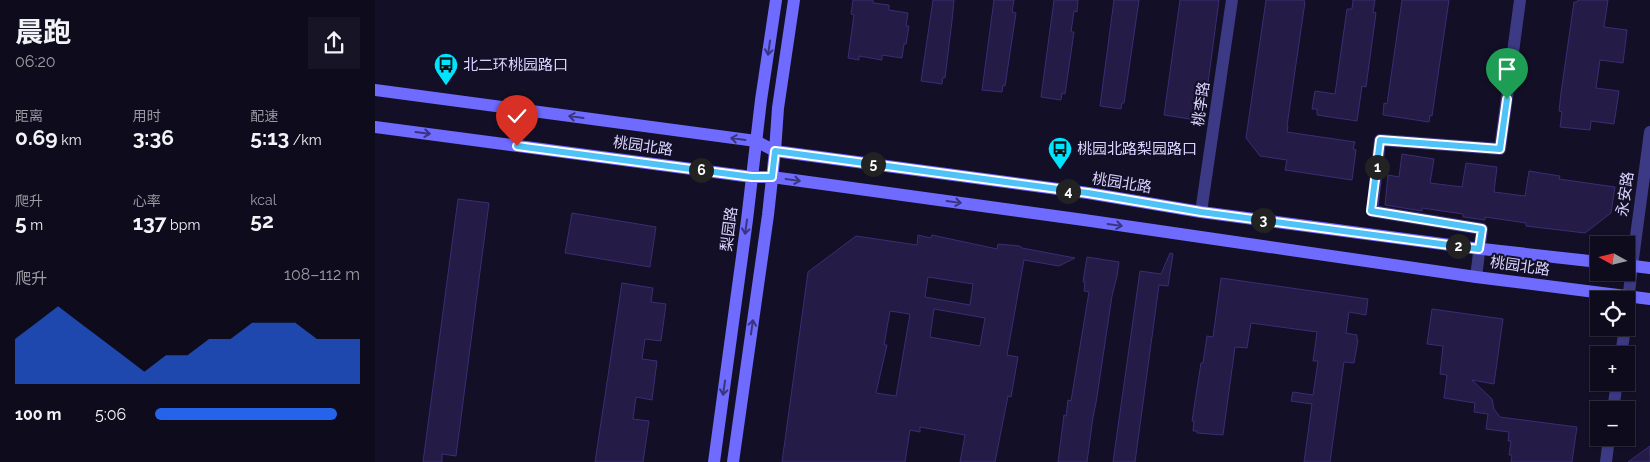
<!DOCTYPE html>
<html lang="zh">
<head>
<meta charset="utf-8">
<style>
  :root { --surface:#0e0b1c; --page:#171425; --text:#f1f3f6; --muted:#9b9ba3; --line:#2e2b3b; --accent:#2563eb }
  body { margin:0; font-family:Raleway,"Noto Sans SC",sans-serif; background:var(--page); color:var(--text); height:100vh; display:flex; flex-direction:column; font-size:19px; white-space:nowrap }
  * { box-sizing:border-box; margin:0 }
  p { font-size:16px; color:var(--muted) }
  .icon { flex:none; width:28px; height:28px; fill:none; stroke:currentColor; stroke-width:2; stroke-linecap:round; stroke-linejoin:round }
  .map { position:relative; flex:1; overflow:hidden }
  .side { display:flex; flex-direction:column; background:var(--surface); width:375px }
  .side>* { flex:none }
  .needle { width:32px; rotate:278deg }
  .controls { position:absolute; left:1215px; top:236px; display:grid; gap:10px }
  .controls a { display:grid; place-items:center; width:45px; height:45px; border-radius:0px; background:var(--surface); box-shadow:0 1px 4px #0004,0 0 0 1px var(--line); font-size:25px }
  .pin { position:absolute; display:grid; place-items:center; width:42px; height:42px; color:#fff; margin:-51px -21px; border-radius:50% 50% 50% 0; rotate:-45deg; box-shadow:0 0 5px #0007 }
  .pin .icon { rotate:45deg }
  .km { position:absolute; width:25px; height:25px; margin:-12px; border-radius:50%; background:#222; color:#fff; font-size:14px; line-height:25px; text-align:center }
  .round { display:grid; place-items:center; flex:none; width:52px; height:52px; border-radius:0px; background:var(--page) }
  .headline { display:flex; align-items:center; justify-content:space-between; height:85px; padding:0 15px }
  h1 { font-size:28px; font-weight:700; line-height:38px }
  .figures { display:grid; grid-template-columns:repeat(3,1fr); gap:8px; height:85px; padding:5px 15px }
  .figures div { display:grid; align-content:center }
  .figures b { font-size:21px; font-weight:700 }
  .figures small { font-size:14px; font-weight:400 }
  .figures p { font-size:14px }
  .chart { height:140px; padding:10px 15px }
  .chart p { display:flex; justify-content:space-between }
  .chart svg { width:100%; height:90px; margin-top:5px; fill:var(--accent); opacity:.7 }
  ul { padding:0 15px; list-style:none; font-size:16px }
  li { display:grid; grid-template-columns:80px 60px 1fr; align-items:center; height:38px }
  li i { height:12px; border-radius:6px; background:var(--accent) }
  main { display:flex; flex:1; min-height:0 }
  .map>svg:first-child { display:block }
  .building { fill:#241b47; stroke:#3b2d73; fill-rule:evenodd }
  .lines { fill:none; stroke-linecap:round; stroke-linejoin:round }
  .minor { stroke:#3d3a85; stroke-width:12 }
  .tertiary { stroke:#3d3a85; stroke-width:12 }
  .secondary { stroke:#6f6bff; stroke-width:12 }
  .oneway { stroke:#38347d }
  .route-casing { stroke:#fff; stroke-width:10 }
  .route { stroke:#4fc3f7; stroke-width:6 }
  .labels { text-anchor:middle; stroke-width:4; stroke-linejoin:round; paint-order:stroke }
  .poi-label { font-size:15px; fill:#d9d4ff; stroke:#130f26; text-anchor:start }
  .street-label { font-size:15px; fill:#d9d4ff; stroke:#130f26 }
</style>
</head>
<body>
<main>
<section class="side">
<div class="headline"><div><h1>晨跑</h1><p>06:20</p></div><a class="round"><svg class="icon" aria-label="share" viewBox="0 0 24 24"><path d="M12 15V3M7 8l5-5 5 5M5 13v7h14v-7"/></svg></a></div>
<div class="figures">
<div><p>距离</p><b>0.69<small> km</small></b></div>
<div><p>用时</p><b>3:36</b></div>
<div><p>配速</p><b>5:13<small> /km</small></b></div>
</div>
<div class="figures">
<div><p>爬升</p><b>5<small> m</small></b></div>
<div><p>心率</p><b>137<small> bpm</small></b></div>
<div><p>kcal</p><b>52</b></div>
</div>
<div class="chart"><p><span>爬升</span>108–112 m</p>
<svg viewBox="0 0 160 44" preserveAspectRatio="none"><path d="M0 44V22L10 14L20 6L30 14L40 22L50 30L60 38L70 30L80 30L90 22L100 22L110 14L120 14L130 14L140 22L150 22L160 22V44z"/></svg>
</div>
<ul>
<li><b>100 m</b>5:06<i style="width:89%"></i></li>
</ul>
</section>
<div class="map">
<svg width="1275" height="462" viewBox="0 0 1275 462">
  <rect width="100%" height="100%" fill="#130f26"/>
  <!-- building -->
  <g class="building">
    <polygon points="478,0 498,0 498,3 514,5 514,10 533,13 531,26 534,26 531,44 529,44 527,58 507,55 507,60 484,56 484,60 473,58 479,15 476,14"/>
    <polygon points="558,0 579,0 577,21 570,78 568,77 567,84 546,81"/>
    <polygon points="619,0 639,0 637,12 641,13 630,86 628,85 627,92 607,90"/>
    <polygon points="679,0 703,0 702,12 699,11 696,32 699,32 690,94 687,93 686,100 666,97"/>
    <polygon points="739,0 764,0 749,103 747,103 746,109 725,106"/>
    <polygon points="805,0 844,0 828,121 789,115"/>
    <polygon points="891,0 929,0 930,2 912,126 913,126 912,132 980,142 978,149 981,150 977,180 910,170 912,160 885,156 871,138"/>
    <polygon points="978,0 1000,0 998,12 1001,13 991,87 987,86 982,121 942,115 942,109 937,109 940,91 960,94 972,9 977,9"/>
    <polygon points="1027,0 1074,0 1057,116 1055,115 1054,122 1008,115 1009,103 1012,104"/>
    <polygon points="1203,0 1233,0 1229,27 1252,30 1248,63 1225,60 1221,88 1244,91 1239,124 1216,121 1215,130 1185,127 1187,112 1184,111 1186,93 1199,2 1202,2"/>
    <polygon points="1027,154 1059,159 1055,183 1087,187 1091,163 1122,167 1119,192 1150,196 1154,171 1185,176 1184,179 1240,187 1236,213 1210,233 1151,226 1151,223 1110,217 1110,220 1088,217 1088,214 1047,208 1047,211 1010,205 1013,175 1024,177"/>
    <polygon points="83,199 114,203 81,456 67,454 67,462 48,462"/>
    <polygon points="197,213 281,227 275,267 190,253"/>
    <path d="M543 235 556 238 557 235 622 249 623 244 645 246 647 248 700 258 684 266 649 260 632 355 643 357 636 397 633 396 620 462H585L590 435 545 427V432L535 430 530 462H407L433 272 481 236 542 245ZM553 277 598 284 595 305 550 297ZM559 309 610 318 605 346 555 337ZM515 311 535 314 521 396 501 393 512 345H509Z"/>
    <polygon points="795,253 798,254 793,286 784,285 760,462 738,462 765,271 786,274"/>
    <polygon points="712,257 744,262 742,276 737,296 721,403 718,417 712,462 683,462 689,415 691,416 693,400 696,401 714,292 709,291 710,282 708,282"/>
    <polygon points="846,278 993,299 991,315 974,312 971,333 982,335 982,340 983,340 979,363 969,362 955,462 929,462 937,404 916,401 918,392 938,395 943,361 938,361 942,332 876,323 872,348 860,347 848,435 822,433 822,431 818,431 819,421 817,421 826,363 828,363 832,336 838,337"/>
    <polygon points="247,283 278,288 276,302 291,304 286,341 270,339 267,359 282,361 277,400 261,397 258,419 274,421 268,462 220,462"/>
    <polygon points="1057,309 1128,319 1119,384 1097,380 1117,399 1119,409 1125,417 1202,427 1197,462 1136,462 1137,455 1134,455 1136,441 1133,441 1134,432 1111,429 1113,414 1099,412 1100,403 1069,398 1072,375 1065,374 1068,346 1052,344"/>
    <polygon points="1275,446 1275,462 1253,462"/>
  </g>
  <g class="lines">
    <!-- minor -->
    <g class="minor">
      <polyline points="1257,266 1275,132"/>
      <polyline points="1101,277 1107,229 997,211 1005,140 1125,149 1145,0"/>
    </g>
    <!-- tertiary -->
    <g class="tertiary">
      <polyline points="826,212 857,0"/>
      <polyline points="1251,320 1257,266"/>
      <polyline points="1246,355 1250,328"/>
      <polyline points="1238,410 1242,382"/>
      <polyline points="1231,462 1234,438"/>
    </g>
    <!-- secondary -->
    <g class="secondary">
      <polyline points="0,90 381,141 400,151 713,193 826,212 1098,248 1224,262"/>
      <polyline points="0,127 377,177 397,177 709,220 1101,277 1275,299"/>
      <polyline points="1251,265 1275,268"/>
      <polyline points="339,462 372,220 386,100 401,0"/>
      <polyline points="358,462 393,215 400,151 403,108 419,0"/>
    </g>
  </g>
  <!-- one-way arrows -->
  <defs><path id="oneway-shaft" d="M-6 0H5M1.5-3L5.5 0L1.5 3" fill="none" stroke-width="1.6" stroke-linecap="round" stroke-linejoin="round" transform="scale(1.25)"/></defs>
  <g class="oneway">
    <use href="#oneway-shaft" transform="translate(394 48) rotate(98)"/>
    <use href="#oneway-shaft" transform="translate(201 117) rotate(-172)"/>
    <use href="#oneway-shaft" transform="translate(48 133) rotate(7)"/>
    <use href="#oneway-shaft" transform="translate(363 139) rotate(-172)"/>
    <use href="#oneway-shaft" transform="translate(418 180) rotate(8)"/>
    <use href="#oneway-shaft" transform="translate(579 202) rotate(8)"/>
    <use href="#oneway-shaft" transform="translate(740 225) rotate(8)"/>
    <use href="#oneway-shaft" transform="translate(371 227) rotate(98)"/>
    <use href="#oneway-shaft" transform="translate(377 327) rotate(-82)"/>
    <use href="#oneway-shaft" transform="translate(349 388) rotate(98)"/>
  </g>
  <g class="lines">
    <defs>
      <polyline id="route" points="142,146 377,177 397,177 400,151 713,193 826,212 1104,249 1107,229 996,211 1005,140 1125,149 1132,99"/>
    </defs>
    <!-- route casing -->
    <use href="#route" class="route-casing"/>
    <!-- route -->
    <use href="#route" class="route"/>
  </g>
  <!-- icons -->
  <defs>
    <symbol id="bus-pin" viewBox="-11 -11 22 30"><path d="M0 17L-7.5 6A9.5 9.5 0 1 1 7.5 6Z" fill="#00e5ff" stroke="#130f26"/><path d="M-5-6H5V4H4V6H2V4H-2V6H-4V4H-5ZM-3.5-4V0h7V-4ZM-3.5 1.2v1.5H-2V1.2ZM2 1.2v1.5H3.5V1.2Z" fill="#111"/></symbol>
  </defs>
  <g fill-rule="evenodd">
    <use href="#bus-pin" x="57" y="51" width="28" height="38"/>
    <use href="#bus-pin" x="671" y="135" width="28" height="38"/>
  </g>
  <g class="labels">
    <!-- poi labels -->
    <g class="poi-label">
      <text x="88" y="70">北二环桃园路口</text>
      <text x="702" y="154">桃园北路梨园路口</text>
    </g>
    <!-- street labels -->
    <g class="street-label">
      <text transform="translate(826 104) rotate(-82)" y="5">桃李路</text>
      <text transform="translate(268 146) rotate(8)" y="5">桃园北路</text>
      <text transform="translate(747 183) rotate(9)" y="5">桃园北路</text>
      <text transform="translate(1250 194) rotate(-82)" y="5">永安路</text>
      <text transform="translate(354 229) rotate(-83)" y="5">梨园路</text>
      <text transform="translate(1145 266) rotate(8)" y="5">桃园北路</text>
    </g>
  </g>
</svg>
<div class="controls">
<a><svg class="needle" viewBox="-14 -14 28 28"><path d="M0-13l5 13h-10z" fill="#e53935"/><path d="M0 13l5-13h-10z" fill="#9b9ba3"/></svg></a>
<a><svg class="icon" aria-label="locate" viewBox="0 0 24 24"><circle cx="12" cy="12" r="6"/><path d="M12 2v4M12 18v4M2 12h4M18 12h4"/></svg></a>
<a>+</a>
<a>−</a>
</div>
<div class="pin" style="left:1132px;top:99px;background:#1e9e55"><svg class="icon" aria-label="arrive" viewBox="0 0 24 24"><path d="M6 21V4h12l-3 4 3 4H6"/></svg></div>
<div class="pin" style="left:142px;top:146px;background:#d93025"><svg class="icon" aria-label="check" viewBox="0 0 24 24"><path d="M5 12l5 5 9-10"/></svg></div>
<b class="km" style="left:1002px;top:167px">1</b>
<b class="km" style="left:1083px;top:246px">2</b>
<b class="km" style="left:888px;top:220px">3</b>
<b class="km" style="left:693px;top:191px">4</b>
<b class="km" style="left:498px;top:164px">5</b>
<b class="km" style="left:326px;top:170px">6</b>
</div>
</main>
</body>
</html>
